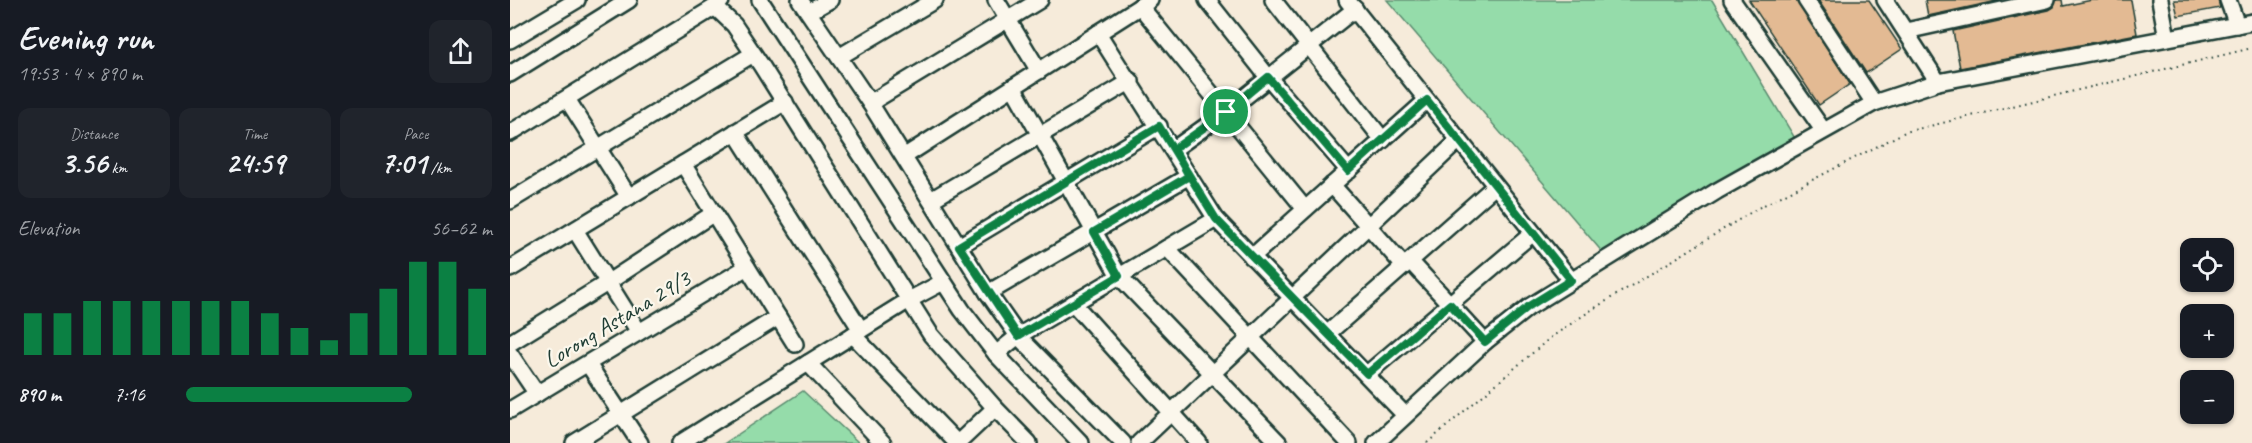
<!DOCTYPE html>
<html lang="en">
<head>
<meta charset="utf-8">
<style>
  :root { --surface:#171b24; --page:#20242c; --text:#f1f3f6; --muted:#9ea1a6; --accent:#0b8043 }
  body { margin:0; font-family:Caveat,sans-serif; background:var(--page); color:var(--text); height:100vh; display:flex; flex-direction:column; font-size:22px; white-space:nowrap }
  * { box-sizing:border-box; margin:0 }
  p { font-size:20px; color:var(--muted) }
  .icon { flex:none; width:33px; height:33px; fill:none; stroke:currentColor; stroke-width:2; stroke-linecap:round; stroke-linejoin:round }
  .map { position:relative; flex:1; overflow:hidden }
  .panel { display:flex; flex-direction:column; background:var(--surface); width:510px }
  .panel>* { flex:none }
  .tools { position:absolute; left:1670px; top:238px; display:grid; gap:12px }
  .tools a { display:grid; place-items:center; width:54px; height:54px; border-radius:12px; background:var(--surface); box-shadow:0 2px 4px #0004; font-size:30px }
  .pin { position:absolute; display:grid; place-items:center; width:51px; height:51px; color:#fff; margin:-26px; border:3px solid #fff; border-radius:50%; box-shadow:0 2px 6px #0007 }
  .round { display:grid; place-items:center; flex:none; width:63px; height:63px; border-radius:12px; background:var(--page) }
  .head { display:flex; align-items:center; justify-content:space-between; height:102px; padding:0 18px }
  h1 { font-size:33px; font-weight:700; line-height:45px }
  .figures { display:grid; grid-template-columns:repeat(3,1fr); gap:9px; height:102px; padding:6px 18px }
  .figures div { display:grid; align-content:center; border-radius:12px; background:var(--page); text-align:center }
  .figures b { font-size:30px; font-weight:700 }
  .figures small { font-size:16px; font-weight:400 }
  .figures p { font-size:16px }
  .chart { height:168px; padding:12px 18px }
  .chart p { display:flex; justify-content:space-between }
  .chart svg { width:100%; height:108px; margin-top:6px; stroke:var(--accent); stroke-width:6 }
  ul { padding:0 18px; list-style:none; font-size:20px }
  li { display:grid; grid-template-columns:96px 72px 1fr; align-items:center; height:45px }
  li i { height:15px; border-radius:8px; background:var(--accent) }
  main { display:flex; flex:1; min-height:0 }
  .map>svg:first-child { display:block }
  .green { fill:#95dcaa; stroke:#5a8c6f; stroke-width:1.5 }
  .building { fill:#e3ba93; stroke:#1f3d34; stroke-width:1.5 }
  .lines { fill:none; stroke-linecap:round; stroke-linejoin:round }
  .minor-casing { stroke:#1f3d34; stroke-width:20 }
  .path { stroke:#1f3d34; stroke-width:2; stroke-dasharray:1.5 4.5; stroke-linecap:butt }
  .minor { stroke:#fbf7ec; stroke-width:15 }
  .route-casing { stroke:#fff; stroke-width:12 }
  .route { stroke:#0b8043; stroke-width:8 }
  .labels { text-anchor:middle; stroke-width:4.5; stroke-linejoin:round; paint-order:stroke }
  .street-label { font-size:24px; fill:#1f3d34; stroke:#fbf7ec }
</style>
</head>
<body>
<main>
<section class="panel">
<div class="head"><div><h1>Evening run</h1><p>19:53 · 4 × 890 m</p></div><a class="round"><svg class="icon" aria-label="share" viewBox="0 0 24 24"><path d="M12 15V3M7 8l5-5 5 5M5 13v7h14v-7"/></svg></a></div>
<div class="figures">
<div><p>Distance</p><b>3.56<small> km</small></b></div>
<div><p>Time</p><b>24:59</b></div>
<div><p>Pace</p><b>7:01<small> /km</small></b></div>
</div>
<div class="chart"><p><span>Elevation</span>56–62 m</p>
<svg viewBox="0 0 160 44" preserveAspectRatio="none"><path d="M5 44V27M15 44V27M25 44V22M35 44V22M45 44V22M55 44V22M65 44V22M75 44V22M85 44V27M95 44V33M105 44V38M115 44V27M125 44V17M135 44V6M145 44V6M155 44V17"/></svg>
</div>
<ul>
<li><b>890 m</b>7:16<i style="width:74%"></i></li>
</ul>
</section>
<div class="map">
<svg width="1742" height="443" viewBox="0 0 1742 443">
  <rect width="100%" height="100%" fill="#f6ebda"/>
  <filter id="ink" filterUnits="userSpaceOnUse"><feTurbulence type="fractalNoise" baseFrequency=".0167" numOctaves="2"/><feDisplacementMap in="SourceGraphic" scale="12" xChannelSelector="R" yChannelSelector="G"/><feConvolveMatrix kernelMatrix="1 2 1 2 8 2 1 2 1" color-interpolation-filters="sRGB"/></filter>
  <g filter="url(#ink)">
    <!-- green -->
    <g class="green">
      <polygon points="877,0 1202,0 1286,140 1094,254"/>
      <polygon points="293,391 349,443 215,443"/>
    </g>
    <!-- building -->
    <g class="building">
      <polygon points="1239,0 1286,0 1340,84 1309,105"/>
      <polygon points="1308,0 1359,0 1392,49 1356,73"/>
      <polygon points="1415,0 1492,0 1418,16"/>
      <polygon points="1546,0 1552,0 1553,6 1582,0 1621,0 1627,34 1450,68 1443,31 1539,10 1544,7"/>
      <polygon points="1664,0 1708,0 1710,8 1668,16"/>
    </g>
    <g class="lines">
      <defs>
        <g id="minor">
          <polyline points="250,0 452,310 486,354 571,443"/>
          <polyline points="290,0 360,103 478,293 508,336 613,443"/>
          <polyline points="486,0 529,71"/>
          <polyline points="697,0 758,77 839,171"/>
          <polyline points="763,0 873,140"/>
          <polyline points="837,0 1061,280"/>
          <polyline points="1222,0 1313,130"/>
          <polyline points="1296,0 1364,103"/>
          <polyline points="1375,0 1428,82"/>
          <polyline points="1650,0 1657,38"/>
          <polyline points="1718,0 1727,25"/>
          <polyline points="630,6 795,209"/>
          <polyline points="205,7 224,25 251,65 421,335 485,408 519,443"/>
          <polyline points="299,12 320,0"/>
          <polyline points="1396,31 1537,0"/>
          <polyline points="588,33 706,219 895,415"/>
          <polyline points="0,40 67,0"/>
          <polyline points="329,57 425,0"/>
          <polyline points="0,74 119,0"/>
          <polyline points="503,87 609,276 769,443"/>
          <polyline points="57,99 119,197"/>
          <polyline points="360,103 530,0"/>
          <polyline points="225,132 351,330"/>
          <polyline points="0,133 205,7 211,1"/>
          <polyline points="664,149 716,112 845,9"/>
          <polyline points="395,156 640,0"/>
          <polyline points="173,164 285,344"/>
          <polyline points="822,185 894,266"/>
          <polyline points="421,200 621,81"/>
          <polyline points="0,201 243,54"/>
          <polyline points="65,230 129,332"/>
          <polyline points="449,246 649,126"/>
          <polyline points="657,248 839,443"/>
          <polyline points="742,257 917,100"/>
          <polyline points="900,261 975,342"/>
          <polyline points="0,269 275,102"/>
          <polyline points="478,293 679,176"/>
          <polyline points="563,303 689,443"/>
          <polyline points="817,334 985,186"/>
          <polyline points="343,335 447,443"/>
          <polyline points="0,343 97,283 204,213"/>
          <polyline points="0,354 27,394"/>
          <polyline points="486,354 508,336 706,219"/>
          <polyline points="298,363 373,443"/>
          <polyline points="78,364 130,443"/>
          <polyline points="857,374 1023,233"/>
          <polyline points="0,410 237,267"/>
          <polyline points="64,443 268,317"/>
          <polyline points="170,443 399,300 433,282"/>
          <polyline points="448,443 485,408"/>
          <polyline points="629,443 949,140"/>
          <polyline points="866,443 975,342 1019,307 1207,191 1364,103 1428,82 1742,22"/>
        </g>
      </defs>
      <!-- minor casing -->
      <use href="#minor" class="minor-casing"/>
      <!-- path -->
      <polyline class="path" points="917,443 1040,338 1080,311 1248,208 1395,132 1742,48"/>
      <!-- minor -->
      <use href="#minor" class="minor"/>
    </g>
  </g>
  <g class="lines" filter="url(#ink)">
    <defs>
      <polyline id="route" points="716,112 664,149 679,176 584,232 609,276 508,336 449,246 649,126 706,219 857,374 940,304 975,342 1019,306 1061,280 917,100 838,171 758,77 716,112"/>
    </defs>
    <!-- route casing -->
    <use href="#route" class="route-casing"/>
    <!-- route -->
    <use href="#route" class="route"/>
  </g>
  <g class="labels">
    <!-- street labels -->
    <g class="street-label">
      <text transform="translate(107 319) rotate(-31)" y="8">Lorong Astana 29/3</text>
    </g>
  </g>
</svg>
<div class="tools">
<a><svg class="icon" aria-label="locate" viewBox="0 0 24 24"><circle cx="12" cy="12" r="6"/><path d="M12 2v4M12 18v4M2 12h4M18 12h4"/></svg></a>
<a>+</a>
<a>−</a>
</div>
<div class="pin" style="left:716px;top:112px;background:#1e9e55"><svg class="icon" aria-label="arrive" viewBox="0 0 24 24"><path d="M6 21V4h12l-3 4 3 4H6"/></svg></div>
</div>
</main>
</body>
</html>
